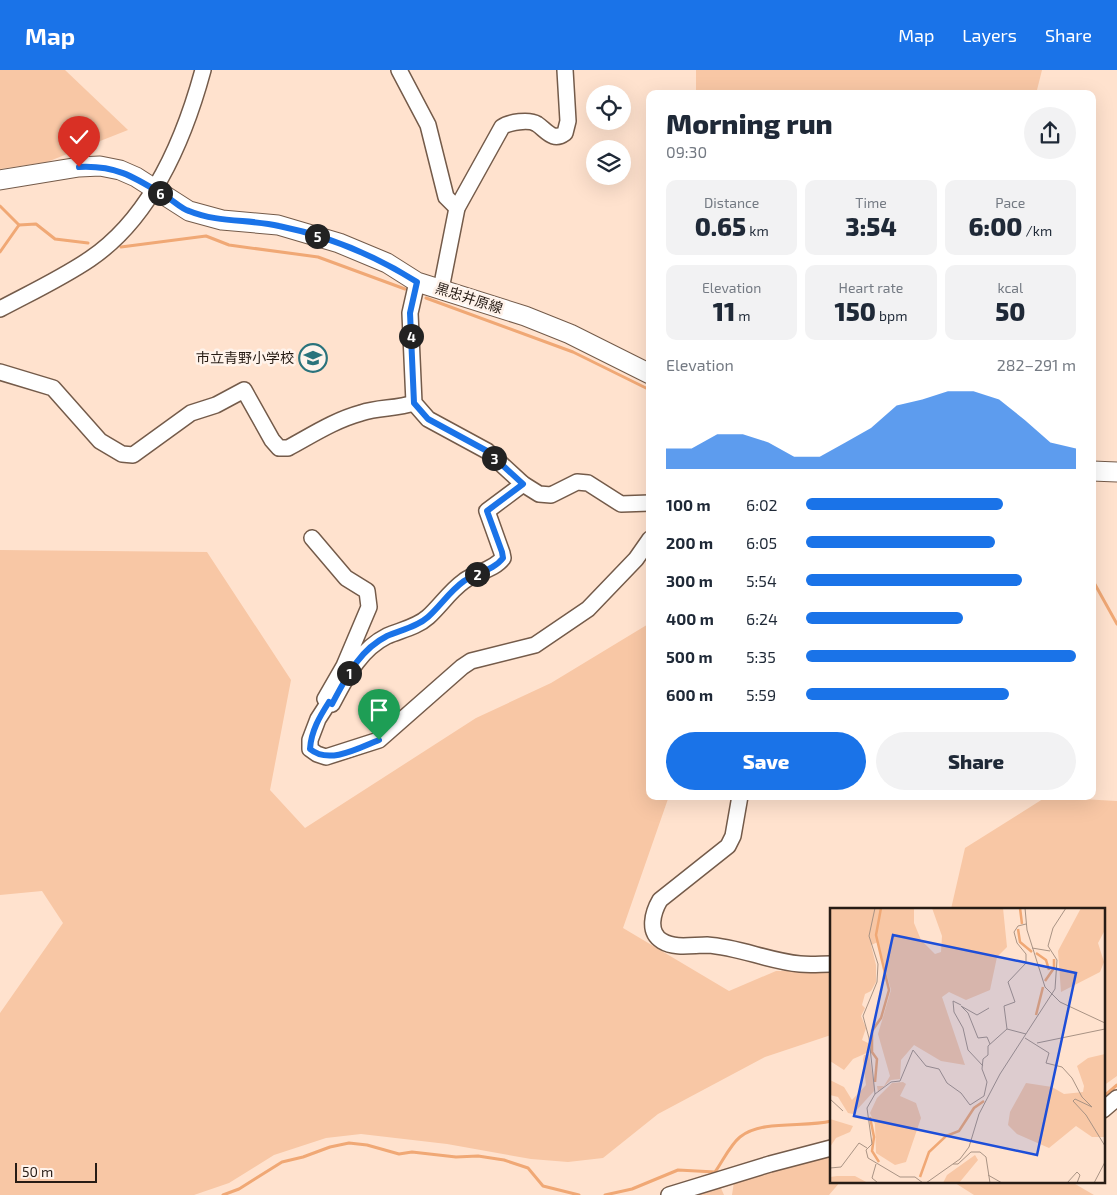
<!DOCTYPE html>
<html lang="en">
<head>
<meta charset="utf-8">
<style>
  :root { --surface:#fff; --page:#f2f2f3; --text:#1f2937; --muted:#747a83; --accent:#1a73e8 }
  body { margin:0; font-family:"Exo 2","Noto Sans JP",sans-serif; background:var(--page); color:var(--text); height:100vh; display:flex; flex-direction:column; font-size:19px; white-space:nowrap }
  * { box-sizing:border-box; margin:0 }
  p { font-size:16px; color:var(--muted) }
  .icon { flex:none; width:28px; height:28px; fill:none; stroke:currentColor; stroke-width:2; stroke-linecap:round; stroke-linejoin:round }
  .map { position:relative; flex:1; overflow:hidden }
  .sheet { position:absolute; left:646px; top:20px; width:450px; height:710px; display:flex; flex-direction:column; background:var(--surface); border-radius:10px; box-shadow:0 5px 20px #0002 }
  .sheet>* { flex:none }
  .tools { position:absolute; left:586px; top:15px; display:grid; gap:10px }
  .tools a { display:grid; place-items:center; width:45px; height:45px; border-radius:50%; background:var(--surface); box-shadow:0 5px 20px #0002; font-size:25px }
  .scale { position:absolute; left:15px; bottom:12px; width:82px; box-sizing:border-box; padding-left:5px; border:2px solid #271c15; border-top:0; font-size:14px; line-height:18px; white-space:nowrap; color:#271c15; -webkit-text-stroke:4px #fff3eb; paint-order:stroke }
  .pin { position:absolute; display:grid; place-items:center; width:42px; height:42px; color:#fff; margin:-51px -21px; border-radius:50% 50% 50% 0; rotate:-45deg; box-shadow:0 0 5px #0007 }
  .pin .icon { rotate:45deg }
  .km { position:absolute; width:25px; height:25px; margin:-12px; border-radius:50%; background:#222; color:#fff; font-size:14px; line-height:25px; text-align:center }
  .round { display:grid; place-items:center; flex:none; width:52px; height:52px; border-radius:26px; background:var(--page) }
  .head { display:flex; align-items:center; justify-content:space-between; height:85px; padding:0 20px }
  h1 { font-size:28px; font-weight:800; line-height:38px }
  .metrics { display:grid; grid-template-columns:repeat(3,1fr); gap:8px; height:85px; padding:5px 20px }
  .metrics div { display:grid; align-content:center; border-radius:10px; background:var(--page); text-align:center }
  .metrics b { font-size:25px; font-weight:800 }
  .metrics small { font-size:14px; font-weight:400 }
  .metrics p { font-size:14px }
  .chart { height:140px; padding:10px 20px }
  .chart p { display:flex; justify-content:space-between }
  .chart svg { width:100%; height:90px; margin-top:5px; fill:var(--accent); opacity:.7 }
  .action { display:flex; gap:10px; margin-top:auto; padding:10px 20px }
  .action a { flex:1; height:58px; border-radius:30px; background:var(--accent); color:#fff; font-size:20px; font-weight:800; line-height:58px; text-align:center }
  .action a+a { background:var(--page); color:var(--text) }
  ul { padding:0 20px; list-style:none; font-size:16px }
  li { display:grid; grid-template-columns:80px 60px 1fr; align-items:center; height:38px }
  li i { height:12px; border-radius:6px; background:var(--accent) }
  header { display:flex; align-items:center; gap:30px; box-sizing:border-box; height:70px; padding:0 25px; background:var(--accent); color:#fff }
  header strong { font-size:24px }
  nav { display:flex; gap:28px; margin-inline-start:auto; font-size:18px }
  .map>svg:first-child { display:block }
  .green { fill:#f8c7a5 }
  .lines { fill:none; stroke-linecap:round; stroke-linejoin:round }
  .stream { stroke:#f0a875; stroke-width:3 }
  .minor-casing { stroke:#745b4a; stroke-width:18 }
  .major-casing { stroke:#745b4a; stroke-width:21 }
  .minor { stroke:#fff; stroke-width:15 }
  .major { stroke:#fff; stroke-width:19 }
  .route-casing { stroke:#fff; stroke-width:10 }
  .route { stroke:#1a73e8; stroke-width:6 }
  .labels { text-anchor:middle; stroke-width:5; stroke-linejoin:round; paint-order:stroke }
  .street-label { font-size:14px; fill:#271c15; stroke:#fff3eb }
  .poi-label { font-size:14px; fill:#271c15; stroke:#fff3eb; text-anchor:end }
  .inset-river { fill:none; stroke:#f0a875; stroke-width:2.5 }
  .inset-road { fill:none; stroke:#a99384; stroke-width:1 }
  .view { fill:#1d4ed8; fill-opacity:0.15; stroke:#1d4ed8; stroke-width:2.5 }
  .inset-edge { fill:none; stroke:#271c15; stroke-width:2.5 }
</style>
</head>
<body>
<header>
<strong>Map</strong>
<nav><a>Map</a><a>Layers</a><a>Share</a></nav>
</header>
<div class="map">
<svg width="1117" height="1125" viewBox="0 0 1117 1125">
  <rect width="100%" height="100%" fill="#ffe2ce"/>
  <!-- green -->
  <g class="green">
    <polygon points="0,0 65,0 128,60 47,92 0,99"/>
    <polygon points="696,0 1042,0 1036,24 696,24"/>
    <polygon points="0,480 207,482 291,610 270,720 305,758 476,648 551,613 650,553 650,726 669,726 623,858 729,921 776,901 831,901 831,965 765,987 658,1044 603,1088 568,1092 531,1089 447,1074 361,1064 326,1068 274,1085 229,1113 194,1125 0,1125 0,943 63,853 42,821 0,825"/>
    <polygon points="1046,727 1117,731 1117,1006 1103,1016 1103,839 951,839 965,778"/>
    <polygon points="831,1086 831,1111 841,1111 829,1125 732,1125 734,1112"/>
    <polygon points="952,1111 1070,1111 1094,1125 974,1125"/>
    <polygon points="720,1116 724,1125 687,1125"/>
  </g>
  <g class="lines">
    <!-- stream -->
    <g class="stream">
      <polyline points="0,136 19,155 36,154 55,169 88,173"/>
      <polyline points="121,177 206,166 229,175 318,187 405,219"/>
      <polyline points="0,182 19,155"/>
      <polyline points="426,228 573,282 650,320"/>
      <polyline points="1092,509 1117,554"/>
      <polyline points="1103,1027 1117,1015"/>
      <polyline points="223,1125 239,1119 282,1092 303,1087 330,1077 349,1073 367,1075 399,1084 412,1082 456,1087 478,1086 504,1090 528,1098 543,1116 579,1125"/>
      <path d="M605 1125 632 1119 678 1100 715 1102C723 1091 730 1075 740 1067 763 1049 805 1058 831 1051"/>
    </g>
    <defs>
      <g id="minor">
        <polyline points="399,0 428,55 446,127 457,138"/>
        <polyline points="417,212 410,243 414,333 428,349 487,381 523,414 539,424 551,425 577,412 588,413 621,434 650,433"/>
        <path d="M441 219 457 138 502 57C509 52 529 49 537 54 547 61 553 72 565 63L568 51 565 0"/>
        <path d="M0 239C30 223 62 208 90 189 152 147 184 70 203 0"/>
        <path d="M0 302 53 318 100 371 122 384 133 385 191 343 216 335 244 320 272 370 279 378H288C312 365 335 350 361 343 378 337 396 339 414 333"/>
        <path d="M312 468 346 508 367 521 369 537 344 596 325 629 332 634C346 608 359 580 387 566 401 560 417 557 428 547 441 535 450 521 464 511 476 502 494 500 503 488L502 483 487 441 523 414"/>
        <polyline points="329,632 318,649 310,670 310,679 317,684 326,687 379,670 462,597 471,591 535,575 588,539 636,489 650,469"/>
        <path d="M740 726 733 766 728 776 660 830C653 842 647 862 662 871 675 879 692 875 707 875 739 877 768 891 800 894 810 895 821 894 831 894"/>
        <polyline points="1103,1040 1117,1028"/>
        <polyline points="669,1125 770,1094 831,1078"/>
      </g>
      <g id="major">
        <polyline points="0,110 79,97 100,96 120,100 136,107 189,141 222,150 278,155 339,173 387,193 417,212 525,246 570,264 650,304"/>
        <polyline points="1092,401 1117,402"/>
      </g>
    </defs>
    <!-- minor casing -->
    <use href="#minor" class="minor-casing"/>
    <!-- major casing -->
    <use href="#major" class="major-casing"/>
    <!-- minor -->
    <use href="#minor" class="minor"/>
    <!-- major -->
    <use href="#major" class="major"/>
  </g>
  <g class="lines">
    <defs>
      <path id="route" d="M79 97C119 95 137 109 170 129 176 133 182 139 189 141 218 153 250 149 279 156 329 166 374 185 417 212L410 243 414 333 428 349 487 381 523 414 487 441 502 482 503 488C494 500 476 503 464 511 450 521 441 535 428 547 417 557 401 560 387 566 359 580 346 608 332 634L329 632C320 646 311 661 310 679 329 695 359 678 379 670"/>
    </defs>
    <!-- route casing -->
    <use href="#route" class="route-casing"/>
    <!-- route -->
    <use href="#route" class="route"/>
  </g>
  <!-- icons -->
  <defs>
    <symbol id="school-ring" viewBox="-11 -11 22 22"><circle r="9.5" fill="#fff3eb" stroke="#2a737c" stroke-width="1.5"/><path d="M0-5L7-2L0 1L-7-2ZM-4 1L0 2.5L4 1V4Q0 6-4 4Z" fill="#2a737c"/></symbol>
  </defs>
  <g fill-rule="evenodd">
    <use href="#school-ring" x="297" y="272" width="32" height="32"/>
  </g>
  <g class="labels">
    <!-- street labels -->
    <g class="street-label">
      <text transform="translate(469 228) rotate(18)" y="5">黒忠井原線</text>
    </g>
    <!-- poi labels -->
    <g class="poi-label">
      <text x="294" y="293">市立青野小学校</text>
    </g>
  </g>
  <!-- overview -->
  <g transform="translate(830 838)">
    <rect width="275" height="275" fill="#ffe2ce"/>
    <path d="M0 0H84V15L91 32 105 46 111 44 112 28 102 0H173L177 39 167 49 160 82 136 92 119 84 112 89 135 157 111 153 84 137 71 152 70 171 61 172 48 184 47 178H54L60 168 48 126 61 82 48 34 41 37 46 57V74L41 83 35 86 32 97 35 100 31 108 36 120 32 132 38 135 39 144 23 151 14 162 0 153ZM251 0H275V22L268 35 274 54 270 64 231 84 228 43ZM39 146 45 182 23 206 18 205 8 189 0 187V172L14 179 22 192 36 177 33 152 34 147ZM275 146V229H262L246 218 219 240 187 226 178 217 180 204 196 175 222 179 234 186 253 184 254 178 247 158 258 150ZM73 174 76 176 70 188 86 195 91 210 76 254 65 257 46 245 45 216 40 205 47 190 62 175ZM0 211 23 218 20 224 6 230 0 239ZM145 247 148 252 129 275H113L117 267ZM7 268H25L38 275H0V269Z" fill="#f8c7a5"/>
    <path class="inset-river" d="M190 0 192 16M188 21 190 34 202 44M206 45 216 52 219 62M215 73 224 60V51M206 107 213 79M45 174 47 151 42 144V123L51 110 59 82 46 27 51 0M40 209 44 229 42 243 49 254M90 269 99 244 116 228 129 223 144 200 154 193"/>
    <path class="inset-road" d="M195 0 197 22 215 79 230 94 275 115M202 40 220 43M131 97 123 93 124 104 133 120 138 142 153 158M159 100 147 107 131 98 138 105 148 130 157 129 160 136M177 121 196 126M195 130 219 145 216 155 232 159 242 170 252 189 262 199 245 191 243 193 256 207 275 238M207 135 275 121M45 186 39 130 33 108 47 74 48 56 39 28 45 0M0 191 13 203M46 256 42 270 48 275M123 256H128L141 244H150L156 249 160 275M0 260 11 259 29 235 37 240M158 267 172 275M93 275 85 269H70L38 250 36 242 42 236 37 200 45 186 61 174 70 173 83 142 96 158 109 161 117 175 131 185 140 197 154 188 157 174 152 161 153 151 158 147V138L177 121 174 98 185 94 178 74 196 55V46L187 35 184 24 188 18 196 16M96 275 130 251 139 239 149 206 170 166 225 81 227 52 218 38 223 20 236 0M237 275 247 264 250 267 247 275M264 275 275 254"/>
    <path class="view" d="M63 27 246 65 207 247 24 208Z"/>
    <rect width="275" height="275" class="inset-edge"/>
  </g>
</svg>
<div class="tools">
<a><svg class="icon" aria-label="locate" viewBox="0 0 24 24"><circle cx="12" cy="12" r="6"/><path d="M12 2v4M12 18v4M2 12h4M18 12h4"/></svg></a>
<a><svg class="icon" aria-label="layers" viewBox="0 0 24 24"><path d="M12 4l9 5-9 5-9-5zM3 14l9 5 9-5"/></svg></a>
</div>
<div class="scale">50 m</div>
<div class="pin" style="left:379px;top:670px;background:#1e9e55"><svg class="icon" aria-label="arrive" viewBox="0 0 24 24"><path d="M6 21V4h12l-3 4 3 4H6"/></svg></div>
<div class="pin" style="left:79px;top:97px;background:#d93025"><svg class="icon" aria-label="check" viewBox="0 0 24 24"><path d="M5 12l5 5 9-10"/></svg></div>
<b class="km" style="left:349px;top:603px">1</b>
<b class="km" style="left:477px;top:504px">2</b>
<b class="km" style="left:494px;top:388px">3</b>
<b class="km" style="left:411px;top:266px">4</b>
<b class="km" style="left:317px;top:166px">5</b>
<b class="km" style="left:160px;top:123px">6</b>
<section class="sheet">
<div class="head"><div><h1>Morning run</h1><p>09:30</p></div><a class="round"><svg class="icon" aria-label="share" viewBox="0 0 24 24"><path d="M12 15V3M7 8l5-5 5 5M5 13v7h14v-7"/></svg></a></div>
<div class="metrics">
<div><p>Distance</p><b>0.65<small> km</small></b></div>
<div><p>Time</p><b>3:54</b></div>
<div><p>Pace</p><b>6:00<small> /km</small></b></div>
</div>
<div class="metrics">
<div><p>Elevation</p><b>11<small> m</small></b></div>
<div><p>Heart rate</p><b>150<small> bpm</small></b></div>
<div><p>kcal</p><b>50</b></div>
</div>
<div class="chart"><p><span>Elevation</span>282–291 m</p>
<svg viewBox="0 0 160 44" preserveAspectRatio="none"><path d="M0 44V34L10 34L20 27L30 27L40 31L50 38L60 38L70 31L80 24L90 13L100 10L110 6L120 6L130 10L140 20L150 31L160 34V44z"/></svg>
</div>
<ul>
<li><b>100 m</b>6:02<i style="width:73%"></i></li>
<li><b>200 m</b>6:05<i style="width:70%"></i></li>
<li><b>300 m</b>5:54<i style="width:80%"></i></li>
<li><b>400 m</b>6:24<i style="width:58%"></i></li>
<li><b>500 m</b>5:35<i style="width:100%"></i></li>
<li><b>600 m</b>5:59<i style="width:75%"></i></li>
</ul>
<div class="action"><a>Save</a><a>Share</a></div>
</section>
</div>
</body>
</html>
